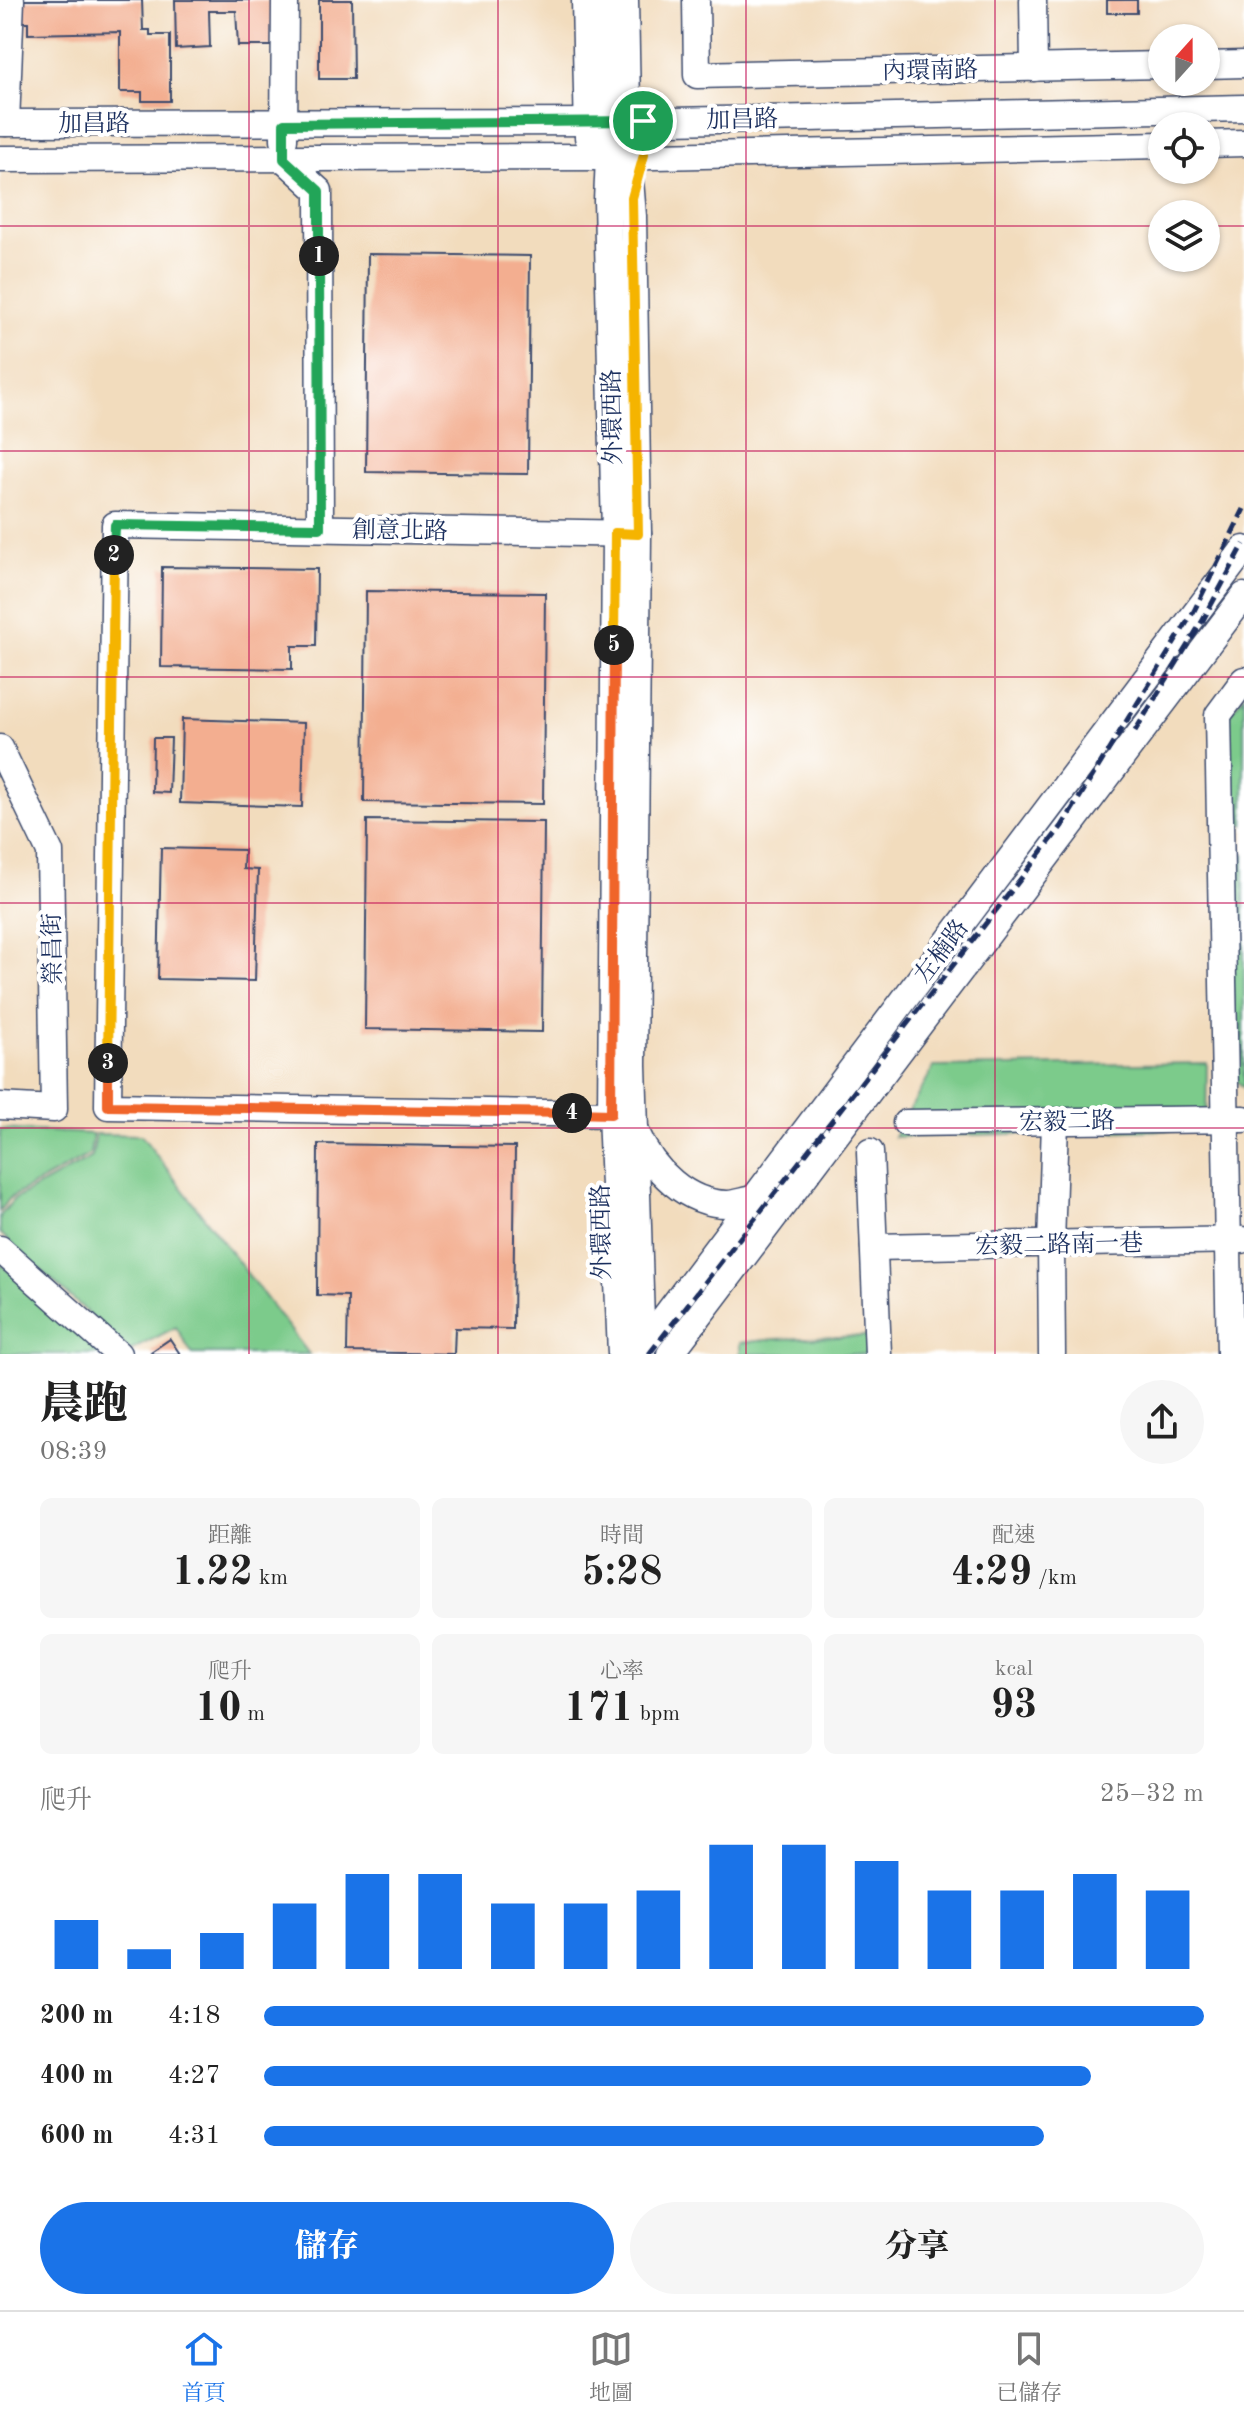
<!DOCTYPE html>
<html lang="zh-TW">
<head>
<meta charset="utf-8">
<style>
  :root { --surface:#fff; --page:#f6f6f6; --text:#222; --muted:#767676; --line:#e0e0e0; --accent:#1a73e8 }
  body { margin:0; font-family:"Old Standard TT","Noto Serif TC",serif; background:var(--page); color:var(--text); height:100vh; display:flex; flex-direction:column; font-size:30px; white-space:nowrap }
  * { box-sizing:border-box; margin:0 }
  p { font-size:26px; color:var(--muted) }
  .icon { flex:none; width:44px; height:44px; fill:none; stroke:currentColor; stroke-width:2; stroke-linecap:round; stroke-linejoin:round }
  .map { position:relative; height:1354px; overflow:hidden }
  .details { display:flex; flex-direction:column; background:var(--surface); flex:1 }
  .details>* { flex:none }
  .needle { width:52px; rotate:21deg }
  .tools { position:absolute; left:1148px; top:24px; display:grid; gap:16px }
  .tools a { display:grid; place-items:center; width:72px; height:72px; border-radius:50%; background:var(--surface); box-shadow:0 2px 6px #0004; font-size:40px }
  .pin { position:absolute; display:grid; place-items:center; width:68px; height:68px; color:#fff; margin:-34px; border:4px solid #fff; border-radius:50%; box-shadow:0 2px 8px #0007 }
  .km { position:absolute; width:40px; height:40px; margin:-20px; border-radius:50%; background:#222; color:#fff; font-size:22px; line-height:40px; text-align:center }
  .round { display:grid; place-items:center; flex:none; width:84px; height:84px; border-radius:42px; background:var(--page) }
  .overview { display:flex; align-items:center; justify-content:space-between; height:136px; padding:0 40px }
  h1 { font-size:44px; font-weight:800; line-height:60px }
  .metrics { display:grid; grid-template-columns:repeat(3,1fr); gap:12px; height:136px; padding:8px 40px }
  .metrics div { display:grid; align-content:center; border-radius:12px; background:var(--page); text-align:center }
  .metrics b { font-size:40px; font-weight:800 }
  .metrics small { font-size:22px; font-weight:400 }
  .metrics p { font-size:22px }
  .chart { height:224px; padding:16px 40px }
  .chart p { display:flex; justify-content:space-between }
  .chart svg { width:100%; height:144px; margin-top:8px; stroke:var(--accent); stroke-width:6 }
  .action { display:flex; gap:16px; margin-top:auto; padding:16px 40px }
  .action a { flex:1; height:92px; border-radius:48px; background:var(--accent); color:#fff; font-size:32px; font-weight:800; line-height:92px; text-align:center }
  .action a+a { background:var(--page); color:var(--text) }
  ul { padding:0 40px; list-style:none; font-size:26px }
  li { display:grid; grid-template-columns:128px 96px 1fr; align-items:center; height:60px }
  li i { height:20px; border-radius:10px; background:var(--accent) }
  .tabs { display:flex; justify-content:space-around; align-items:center; height:112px; border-top:2px solid var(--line); background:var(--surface); font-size:22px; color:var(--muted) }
  .tabs a { display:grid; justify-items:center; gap:4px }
  .tabs .selected { color:var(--accent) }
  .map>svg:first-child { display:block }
  .green { fill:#7ccb8b; stroke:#4c7d74; stroke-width:2 }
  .building { fill:#f3ae90 }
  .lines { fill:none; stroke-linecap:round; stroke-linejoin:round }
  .minor-casing { stroke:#3b496c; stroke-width:29 }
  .minor { stroke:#fff; stroke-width:26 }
  .rail { stroke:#1b2f5e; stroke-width:5; stroke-dasharray:12 6; stroke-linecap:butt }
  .split-1-casing { stroke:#fff; stroke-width:16 }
  .split-2-casing { stroke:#fff; stroke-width:16 }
  .split-3-casing { stroke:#fff; stroke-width:16 }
  .split-4-casing { stroke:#fff; stroke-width:16 }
  .split-5-casing { stroke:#fff; stroke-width:16 }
  .split-6-casing { stroke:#fff; stroke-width:16 }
  .split-1 { stroke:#22a559; stroke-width:10 }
  .split-2 { stroke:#22a559; stroke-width:10 }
  .split-3 { stroke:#f5b400; stroke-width:10 }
  .split-4 { stroke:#f0652b; stroke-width:10 }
  .split-5 { stroke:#f0652b; stroke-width:10 }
  .split-6 { stroke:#f5b400; stroke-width:10 }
  .grid { fill:none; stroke:#c2185b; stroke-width:2; stroke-opacity:0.55 }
  .labels { text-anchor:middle; stroke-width:8; stroke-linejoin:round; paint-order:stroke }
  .street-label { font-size:24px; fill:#1b2f5e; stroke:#fff }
</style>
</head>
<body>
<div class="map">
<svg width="1244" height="1354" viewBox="0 0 1244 1354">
  <rect width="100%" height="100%" fill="#fff"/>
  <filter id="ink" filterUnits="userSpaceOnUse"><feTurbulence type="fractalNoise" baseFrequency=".0125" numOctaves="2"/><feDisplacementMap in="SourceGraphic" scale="16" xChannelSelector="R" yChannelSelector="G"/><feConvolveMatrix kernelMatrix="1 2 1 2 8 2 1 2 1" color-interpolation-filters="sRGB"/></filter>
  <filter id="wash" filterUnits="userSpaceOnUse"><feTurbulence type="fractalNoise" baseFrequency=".006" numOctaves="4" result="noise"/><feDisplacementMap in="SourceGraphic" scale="32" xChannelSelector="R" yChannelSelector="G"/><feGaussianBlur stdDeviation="1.8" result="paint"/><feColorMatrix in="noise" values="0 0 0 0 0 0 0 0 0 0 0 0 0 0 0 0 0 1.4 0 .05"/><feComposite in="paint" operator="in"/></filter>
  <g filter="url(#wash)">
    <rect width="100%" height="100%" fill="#f2dcbd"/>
    <!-- green -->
    <g class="green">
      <polygon points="1244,695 1244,825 1235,824 1229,812 1226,719"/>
      <polygon points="1235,854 1244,854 1244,1088 1236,1080 1227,864"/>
      <polygon points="1207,1063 1206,1129 894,1137 934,1067"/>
      <polygon points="0,1129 93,1134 90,1154 10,1198 0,1211"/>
      <polygon points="96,1134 141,1135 309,1354 192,1354 176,1327 130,1351 0,1233 0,1216 13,1200 92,1157"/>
      <polygon points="0,1263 102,1354 0,1354"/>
      <polygon points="868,1336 869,1354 740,1354 740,1343 775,1339"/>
    </g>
    <g id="blocks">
      <!-- building -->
      <g class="building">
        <polygon points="18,0 142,0 143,30 150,30 150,35 170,35 170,101 142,101 142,92 120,92 120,32 28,34 28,22 18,22"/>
        <polygon points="175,0 274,0 275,46 238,46 236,11 209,11 210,47 176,49"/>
        <polygon points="319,0 352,0 353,79 319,79"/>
        <rect x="1107" y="0" width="30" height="13"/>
        <polygon points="368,254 530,256 528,474 366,472"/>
        <polygon points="162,567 317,569 316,646 292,646 292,669 161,667"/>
        <polygon points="366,591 545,593 543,804 364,802"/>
        <polygon points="182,719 304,723 302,807 180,803"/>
        <polygon points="153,738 171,738 169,793 152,792"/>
        <polygon points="367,820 544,822 542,1032 365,1029"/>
        <polygon points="161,848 244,850 243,869 258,870 255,981 158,979"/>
        <polygon points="318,1144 515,1147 513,1329 455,1328 454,1354 347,1352 348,1296 317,1295"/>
        <polygon points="170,1339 180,1354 153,1354 151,1352"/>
      </g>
    </g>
  </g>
  <g filter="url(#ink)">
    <use href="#blocks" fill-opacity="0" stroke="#3b496c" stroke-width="2"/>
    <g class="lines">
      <defs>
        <g id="minor">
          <polyline points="585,0 588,137"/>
          <polyline points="607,0 609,157 607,201 615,533 611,1114 621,1354"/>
          <polyline points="625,0 628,156 633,216 638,534 633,1065 642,1354"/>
          <polyline points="696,0 697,75 1162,65"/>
          <polyline points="1033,0 1034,68"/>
          <polyline points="1206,65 1244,64"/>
          <polyline points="0,123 628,122 1244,108"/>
          <polyline points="6,123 11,0"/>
          <polyline points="284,139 285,0"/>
          <polyline points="1206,144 1244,143"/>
          <polyline points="0,159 609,157 1162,145"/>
          <polyline points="284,159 319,191 320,528"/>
          <polyline points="0,748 50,852 54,1109 0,1106"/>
          <polyline points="611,1114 108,1106 115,525 638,534"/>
          <polyline points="906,1123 1244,1119"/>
          <path d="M637 1134C652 1169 687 1205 729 1204 737 1203 746 1200 754 1199"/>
          <polyline points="870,1152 878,1354"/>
          <polyline points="874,1247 1242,1240"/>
          <polyline points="0,1249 118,1354"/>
          <polyline points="637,1354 1244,549"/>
          <polyline points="670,1354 1244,596"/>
          <polyline points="1052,1354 1051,1244 1055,1122"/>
          <polyline points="1230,1354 1218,715 1244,680"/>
        </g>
      </defs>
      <!-- minor casing -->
      <use href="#minor" class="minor-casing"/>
      <!-- minor -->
      <use href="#minor" class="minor"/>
      <!-- rail -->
      <g class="rail">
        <polyline points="1135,731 1203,620 1244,544"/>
        <polyline points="649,1354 1062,826 1194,611 1244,509"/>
      </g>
    </g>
  </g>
  <g class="lines" filter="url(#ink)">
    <defs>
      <polyline id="split-1" points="319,256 319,191 284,159 284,124 643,121"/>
      <polyline id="split-2" points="114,555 115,525 320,528 319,256"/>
      <polyline id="split-3" points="108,1063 114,555"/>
      <polyline id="split-4" points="108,1063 108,1106 572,1113"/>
      <polyline id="split-5" points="572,1113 611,1114 614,645"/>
      <polyline id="split-6" points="614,645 615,533 638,534 632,198 644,155 643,121"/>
    </defs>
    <!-- split-1 casing -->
    <use href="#split-1" class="split-1-casing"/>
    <!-- split-2 casing -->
    <use href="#split-2" class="split-2-casing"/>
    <!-- split-3 casing -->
    <use href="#split-3" class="split-3-casing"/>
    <!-- split-4 casing -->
    <use href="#split-4" class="split-4-casing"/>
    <!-- split-5 casing -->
    <use href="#split-5" class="split-5-casing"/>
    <!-- split-6 casing -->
    <use href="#split-6" class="split-6-casing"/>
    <!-- split-1 -->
    <use href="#split-1" class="split-1"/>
    <!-- split-2 -->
    <use href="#split-2" class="split-2"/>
    <!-- split-3 -->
    <use href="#split-3" class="split-3"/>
    <!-- split-4 -->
    <use href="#split-4" class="split-4"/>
    <!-- split-5 -->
    <use href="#split-5" class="split-5"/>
    <!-- split-6 -->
    <use href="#split-6" class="split-6"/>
  </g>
  <!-- grid -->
  <path class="grid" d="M249 0V1354M498 0V1354M746 0V1354M995 0V1354M0 226H1162M1206 226H1244M0 451H1244M0 677H1244M0 903H1244M0 1128H1244"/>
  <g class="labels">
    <!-- street labels -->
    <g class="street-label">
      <text transform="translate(930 70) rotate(-1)" y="8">內環南路</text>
      <text transform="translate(742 119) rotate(-1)" y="8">加昌路</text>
      <text x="94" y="131">加昌路</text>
      <text transform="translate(612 417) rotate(-91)" y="8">外環西路</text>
      <text transform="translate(400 530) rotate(1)" y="8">創意北路</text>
      <text transform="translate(52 949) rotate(-91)" y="8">榮昌街</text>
      <text transform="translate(941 951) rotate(-53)" y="8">左楠路</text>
      <text transform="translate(1067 1121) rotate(-1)" y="8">宏毅二路</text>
      <text transform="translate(601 1232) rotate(-91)" y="8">外環西路</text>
      <text transform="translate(1059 1244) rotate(-1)" y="8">宏毅二路南一巷</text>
    </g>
  </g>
</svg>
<div class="tools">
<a><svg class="needle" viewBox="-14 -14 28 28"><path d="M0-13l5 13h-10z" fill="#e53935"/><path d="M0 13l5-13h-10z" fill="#767676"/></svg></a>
<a><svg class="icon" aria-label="locate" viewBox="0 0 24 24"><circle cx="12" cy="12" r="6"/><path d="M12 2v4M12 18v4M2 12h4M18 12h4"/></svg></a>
<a><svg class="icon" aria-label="layers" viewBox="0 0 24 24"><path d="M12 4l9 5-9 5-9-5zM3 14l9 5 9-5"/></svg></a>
</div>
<div class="pin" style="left:643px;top:121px;background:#1e9e55"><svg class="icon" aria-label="arrive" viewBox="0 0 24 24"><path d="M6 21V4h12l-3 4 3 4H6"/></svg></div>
<b class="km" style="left:319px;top:256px">1</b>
<b class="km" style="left:114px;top:555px">2</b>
<b class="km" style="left:108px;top:1063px">3</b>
<b class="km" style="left:572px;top:1113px">4</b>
<b class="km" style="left:614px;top:645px">5</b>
</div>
<section class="details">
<div class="overview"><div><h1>晨跑</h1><p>08:39</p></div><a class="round"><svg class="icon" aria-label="share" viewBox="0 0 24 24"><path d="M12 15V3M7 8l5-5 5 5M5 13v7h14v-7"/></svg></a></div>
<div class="metrics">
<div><p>距離</p><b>1.22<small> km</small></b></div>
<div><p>時間</p><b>5:28</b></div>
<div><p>配速</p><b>4:29<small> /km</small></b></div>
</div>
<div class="metrics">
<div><p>爬升</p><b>10<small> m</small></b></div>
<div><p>心率</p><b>171<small> bpm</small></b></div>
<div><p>kcal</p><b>93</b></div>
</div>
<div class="chart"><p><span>爬升</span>25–32 m</p>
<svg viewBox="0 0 160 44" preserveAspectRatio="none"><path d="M5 44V29M15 44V38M25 44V33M35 44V24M45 44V15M55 44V15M65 44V24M75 44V24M85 44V20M95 44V6M105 44V6M115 44V11M125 44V20M135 44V20M145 44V15M155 44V20"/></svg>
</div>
<ul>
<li><b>200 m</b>4:18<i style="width:100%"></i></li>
<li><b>400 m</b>4:27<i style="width:88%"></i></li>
<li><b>600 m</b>4:31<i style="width:83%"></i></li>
</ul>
<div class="action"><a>儲存</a><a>分享</a></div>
</section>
<nav class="tabs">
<a class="selected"><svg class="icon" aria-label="home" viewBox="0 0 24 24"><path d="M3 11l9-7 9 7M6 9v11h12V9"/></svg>首頁</a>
<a><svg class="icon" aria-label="map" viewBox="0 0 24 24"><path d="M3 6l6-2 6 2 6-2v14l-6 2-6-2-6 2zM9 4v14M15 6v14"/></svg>地圖</a>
<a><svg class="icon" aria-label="saved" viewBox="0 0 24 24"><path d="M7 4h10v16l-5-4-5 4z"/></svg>已儲存</a>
</nav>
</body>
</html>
